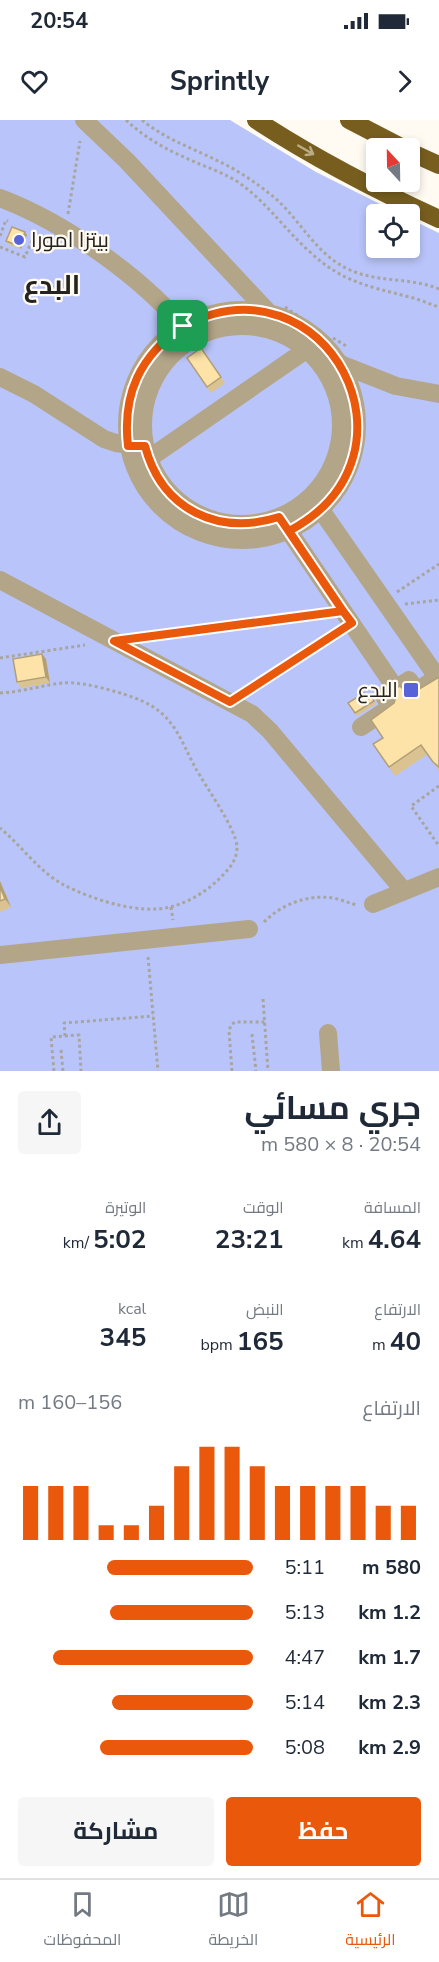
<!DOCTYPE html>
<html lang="ar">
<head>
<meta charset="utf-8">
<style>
  :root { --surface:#fff; --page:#f6f6f7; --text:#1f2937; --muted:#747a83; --line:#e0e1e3; --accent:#ea580c }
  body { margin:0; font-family:"Nunito Sans",Cairo,sans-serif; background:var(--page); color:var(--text); direction:rtl; height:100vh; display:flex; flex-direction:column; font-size:22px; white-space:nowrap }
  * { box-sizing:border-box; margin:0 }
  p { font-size:20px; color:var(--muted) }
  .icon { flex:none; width:33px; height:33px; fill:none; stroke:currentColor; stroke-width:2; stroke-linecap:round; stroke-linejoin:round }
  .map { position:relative; height:951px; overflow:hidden; direction:ltr }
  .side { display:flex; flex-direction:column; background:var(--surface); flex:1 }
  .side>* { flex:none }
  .needle { width:39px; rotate:338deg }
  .fabs { position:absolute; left:366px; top:18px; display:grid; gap:12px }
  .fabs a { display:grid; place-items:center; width:54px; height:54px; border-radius:6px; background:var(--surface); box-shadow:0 3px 9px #0003; font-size:30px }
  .pin { position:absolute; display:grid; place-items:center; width:51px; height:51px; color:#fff; margin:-26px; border-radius:12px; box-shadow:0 3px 9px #0006 }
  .round { display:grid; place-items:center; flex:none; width:63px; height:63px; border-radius:6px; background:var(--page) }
  .overview { display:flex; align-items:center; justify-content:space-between; height:102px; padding:0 18px }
  h1 { font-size:33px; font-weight:700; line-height:45px }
  .figures { display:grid; grid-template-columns:repeat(3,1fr); gap:9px; height:102px; padding:6px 18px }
  .figures div { display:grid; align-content:center }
  .figures b { font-size:26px; font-weight:700 }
  .figures small { font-size:16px; font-weight:400 }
  .figures p { font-size:16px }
  .chart { height:168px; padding:12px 18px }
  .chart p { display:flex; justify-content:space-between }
  .chart svg { width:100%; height:108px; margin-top:6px; stroke:var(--accent); stroke-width:6 }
  .action { display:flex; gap:12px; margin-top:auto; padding:12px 18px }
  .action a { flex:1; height:69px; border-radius:6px; background:var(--accent); color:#fff; font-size:24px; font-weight:700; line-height:69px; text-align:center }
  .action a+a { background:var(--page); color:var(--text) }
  ul { padding:0 18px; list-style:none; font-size:20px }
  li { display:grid; grid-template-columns:96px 72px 1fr; align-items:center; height:45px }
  li i { height:15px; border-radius:8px; background:var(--accent) }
  .status { display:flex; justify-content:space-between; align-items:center; height:42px; padding:0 30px; background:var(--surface); direction:ltr }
  .status svg { height:16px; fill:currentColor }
  header { display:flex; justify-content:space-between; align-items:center; height:78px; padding:0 18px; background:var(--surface); font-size:27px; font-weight:700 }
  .tabs { display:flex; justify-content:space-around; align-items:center; height:84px; border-top:2px solid var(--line); background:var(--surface); font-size:16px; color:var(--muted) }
  .tabs a { display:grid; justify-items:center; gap:3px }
  .tabs .on { color:var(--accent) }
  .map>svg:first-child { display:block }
  .green { fill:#b9c5fa }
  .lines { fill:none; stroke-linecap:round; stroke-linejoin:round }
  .path { stroke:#a8a59e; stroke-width:3; stroke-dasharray:3 3; stroke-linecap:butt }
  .minor { stroke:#b3a587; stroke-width:18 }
  .major { stroke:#775e1f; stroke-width:18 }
  .wall { fill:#dac390 }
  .shaded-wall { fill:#b29f76 }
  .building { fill:#fee3a8; stroke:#b29f76; stroke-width:1.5 }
  .oneway { stroke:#bbac88 }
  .route-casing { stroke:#fff; stroke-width:12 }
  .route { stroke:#ea580c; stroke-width:8 }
  .poi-dot { fill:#5863da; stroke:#fffbf2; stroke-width:2 }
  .labels { text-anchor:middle; stroke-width:4.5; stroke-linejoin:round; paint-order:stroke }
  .poi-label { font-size:21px; fill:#25231f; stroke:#fffbf2; text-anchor:start }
  .district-label { font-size:27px; font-weight:bold; fill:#25231f; stroke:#fffbf2 }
</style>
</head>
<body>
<div class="status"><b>20:54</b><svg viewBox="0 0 49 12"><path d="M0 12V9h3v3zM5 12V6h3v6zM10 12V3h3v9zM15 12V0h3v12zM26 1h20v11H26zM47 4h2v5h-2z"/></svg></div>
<header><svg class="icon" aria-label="forward" viewBox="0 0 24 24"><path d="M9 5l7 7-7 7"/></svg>Sprintly<svg class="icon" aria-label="heart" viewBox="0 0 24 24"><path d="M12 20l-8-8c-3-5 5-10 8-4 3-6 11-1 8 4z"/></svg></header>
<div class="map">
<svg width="439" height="951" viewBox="0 0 439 951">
  <rect width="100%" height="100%" fill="#fffbf2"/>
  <!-- green -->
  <polygon class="green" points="0,0 230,0 316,52 400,94 376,94 376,128 410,128 410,99 439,113 439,951 0,951"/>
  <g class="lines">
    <!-- path -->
    <g class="path">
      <path d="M126 0C143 16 163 28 184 37 202 46 221 51 238 62 268 83 284 109 310 132 342 162 368 166 409 177 419 179 429 184 439 187"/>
      <path d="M142 0C165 19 192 28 218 41 238 50 258 64 275 78 302 102 316 135 350 150 379 163 410 157 439 169"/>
      <polyline points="68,94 80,21"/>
      <polyline points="0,116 6,100 8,101"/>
      <polyline points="0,127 25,137 35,113"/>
      <polyline points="285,187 314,207"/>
      <polyline points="333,218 348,227"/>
      <polyline points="397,472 439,444"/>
      <polyline points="405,484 439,480"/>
      <polyline points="145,517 323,493"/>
      <polyline points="0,538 85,525"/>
      <path d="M0 573C23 572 42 565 63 563 83 561 124 573 142 581 174 595 180 619 195 647 205 666 236 708 237 727 237 742 227 751 217 761 204 773 187 783 170 787 139 795 91 779 64 765 38 751 22 726 0 708"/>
      <polyline points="244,573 337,513"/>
      <polyline points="439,666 411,686 439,726"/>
      <polyline points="171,787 173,800"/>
      <path d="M264 802C282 784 308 774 334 778 342 780 349 783 357 785"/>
      <polyline points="148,837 158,951"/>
      <polyline points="263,879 268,951"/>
      <polyline points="252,914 256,951"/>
      <polyline points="65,916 64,903 153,896"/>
      <polyline points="61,930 63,951"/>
      <polyline points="54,951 51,917 79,915 81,951"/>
      <polyline points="232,951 229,911 231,905 235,902 265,902"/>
    </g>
    <!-- minor -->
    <g class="minor">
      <polyline points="84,0 127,41 269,193"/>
      <path d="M0 78C66 103 145 159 189 214"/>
      <circle cx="242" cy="305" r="115"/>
      <circle cx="242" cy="305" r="99"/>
      <polyline points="340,244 396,266 439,274"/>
      <polyline points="0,257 34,274 104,319 116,323 137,326"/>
      <polyline points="141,344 316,223"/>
      <polyline points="314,380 437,557"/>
      <polyline points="282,401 396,569"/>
      <polyline points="0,460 252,594 270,611 404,771"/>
      <polyline points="361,607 391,587 384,576 409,560 417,571 439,556"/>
      <polyline points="373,784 439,757"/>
      <polyline points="0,835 249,809"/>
      <polyline points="328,913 331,951"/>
    </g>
    <!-- major -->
    <g class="major">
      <path d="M256 0C314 38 376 70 439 99"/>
      <polyline points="349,0 403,28"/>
      <polyline points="410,32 439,45"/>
    </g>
  </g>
  <!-- wall -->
  <g class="wall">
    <polygon points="25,112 27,115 21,129 8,124 6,121"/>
    <polygon points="201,228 225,263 211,273 187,238"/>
    <polygon points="42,534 46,539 50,563 21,568 17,562"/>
    <polygon points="439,557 439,651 428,634 395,656 373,624 383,618 394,583 406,572 416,571"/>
    <polygon points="372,578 376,584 357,596 348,583"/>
    <polygon points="0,761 11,787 0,792"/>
  </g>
  <!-- shaded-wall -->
  <g class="shaded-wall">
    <polygon points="25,112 27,115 21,129 19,126"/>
    <polygon points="42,534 46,539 50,563 46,557"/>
    <polygon points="0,761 11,787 5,779 0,767"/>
  </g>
  <!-- building -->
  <g class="building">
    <polygon points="12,107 25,112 19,126 6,121"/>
    <polygon points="201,228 221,257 207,267 187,238"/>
    <polygon points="42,534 46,557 17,562 13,539"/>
    <polygon points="439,557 439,647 433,642 421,625 389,647 373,624 383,618 371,600 394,583 396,577 393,570 400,566 406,572 416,571"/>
    <polygon points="364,573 367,579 372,578 374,581 355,593 348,583"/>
    <polygon points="0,767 5,779 0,781"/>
  </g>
  <!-- one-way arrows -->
  <defs><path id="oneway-shaft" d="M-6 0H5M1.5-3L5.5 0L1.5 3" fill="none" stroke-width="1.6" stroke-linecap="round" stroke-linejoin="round" transform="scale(1.5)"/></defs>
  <use class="oneway" href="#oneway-shaft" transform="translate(306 30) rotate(30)"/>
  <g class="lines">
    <defs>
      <path id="route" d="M183 206C140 236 122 274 128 326H145C162 390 218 416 279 397L343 491 352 503 230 582 114 521 343 491 289 411C433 335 326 132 183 206"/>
    </defs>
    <!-- route casing -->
    <use href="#route" class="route-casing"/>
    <!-- route -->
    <use href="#route" class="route"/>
  </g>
  <!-- markers -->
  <g class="poi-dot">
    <circle cx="19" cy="120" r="6"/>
    <rect x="403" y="562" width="16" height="16" rx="3"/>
  </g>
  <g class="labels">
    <!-- poi labels -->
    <g class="poi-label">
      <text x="31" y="127">بيتزا امورا</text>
      <text x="398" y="577" text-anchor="end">البدع</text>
    </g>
    <!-- district labels -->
    <g class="district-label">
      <text x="52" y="174">البدع</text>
    </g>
  </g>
</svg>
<div class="fabs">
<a><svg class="needle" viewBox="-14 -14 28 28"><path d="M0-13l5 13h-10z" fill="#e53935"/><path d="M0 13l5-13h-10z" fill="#747a83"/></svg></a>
<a><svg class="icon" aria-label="locate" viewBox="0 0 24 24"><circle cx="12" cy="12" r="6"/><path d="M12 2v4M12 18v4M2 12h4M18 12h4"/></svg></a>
</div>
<div class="pin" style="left:183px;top:206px;background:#1e9e55"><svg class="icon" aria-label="arrive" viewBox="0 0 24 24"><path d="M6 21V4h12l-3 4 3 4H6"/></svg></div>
</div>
<section class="side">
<div class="overview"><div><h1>جري مسائي</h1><p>20:54 · 8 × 580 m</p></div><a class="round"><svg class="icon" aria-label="share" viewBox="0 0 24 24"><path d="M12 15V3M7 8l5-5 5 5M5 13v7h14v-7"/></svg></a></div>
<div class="figures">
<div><p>المسافة</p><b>4.64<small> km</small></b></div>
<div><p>الوقت</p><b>23:21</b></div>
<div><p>الوتيرة</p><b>5:02<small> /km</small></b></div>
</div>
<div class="figures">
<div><p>الارتفاع</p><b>40<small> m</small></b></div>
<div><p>النبض</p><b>165<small> bpm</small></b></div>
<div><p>kcal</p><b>345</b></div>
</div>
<div class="chart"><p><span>الارتفاع</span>156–160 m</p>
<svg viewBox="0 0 160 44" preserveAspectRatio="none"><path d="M5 44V22M15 44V22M25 44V22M35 44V38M45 44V38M55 44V30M65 44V14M75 44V6M85 44V6M95 44V14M105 44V22M115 44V22M125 44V22M135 44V22M145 44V30M155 44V30"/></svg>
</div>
<ul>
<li><b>580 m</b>5:11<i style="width:62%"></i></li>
<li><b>1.2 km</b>5:13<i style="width:61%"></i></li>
<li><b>1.7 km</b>4:47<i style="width:85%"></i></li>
<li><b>2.3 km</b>5:14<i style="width:60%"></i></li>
<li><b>2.9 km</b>5:08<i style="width:65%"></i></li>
</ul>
<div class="action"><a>حفظ</a><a>مشاركة</a></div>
</section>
<nav class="tabs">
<a class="on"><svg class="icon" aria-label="home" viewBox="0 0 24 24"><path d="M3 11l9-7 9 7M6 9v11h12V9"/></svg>الرئيسية</a>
<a><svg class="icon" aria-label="map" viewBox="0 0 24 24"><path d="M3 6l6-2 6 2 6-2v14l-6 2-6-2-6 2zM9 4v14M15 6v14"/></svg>الخريطة</a>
<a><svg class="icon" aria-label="saved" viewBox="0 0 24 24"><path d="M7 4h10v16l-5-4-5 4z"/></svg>المحفوظات</a>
</nav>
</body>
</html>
